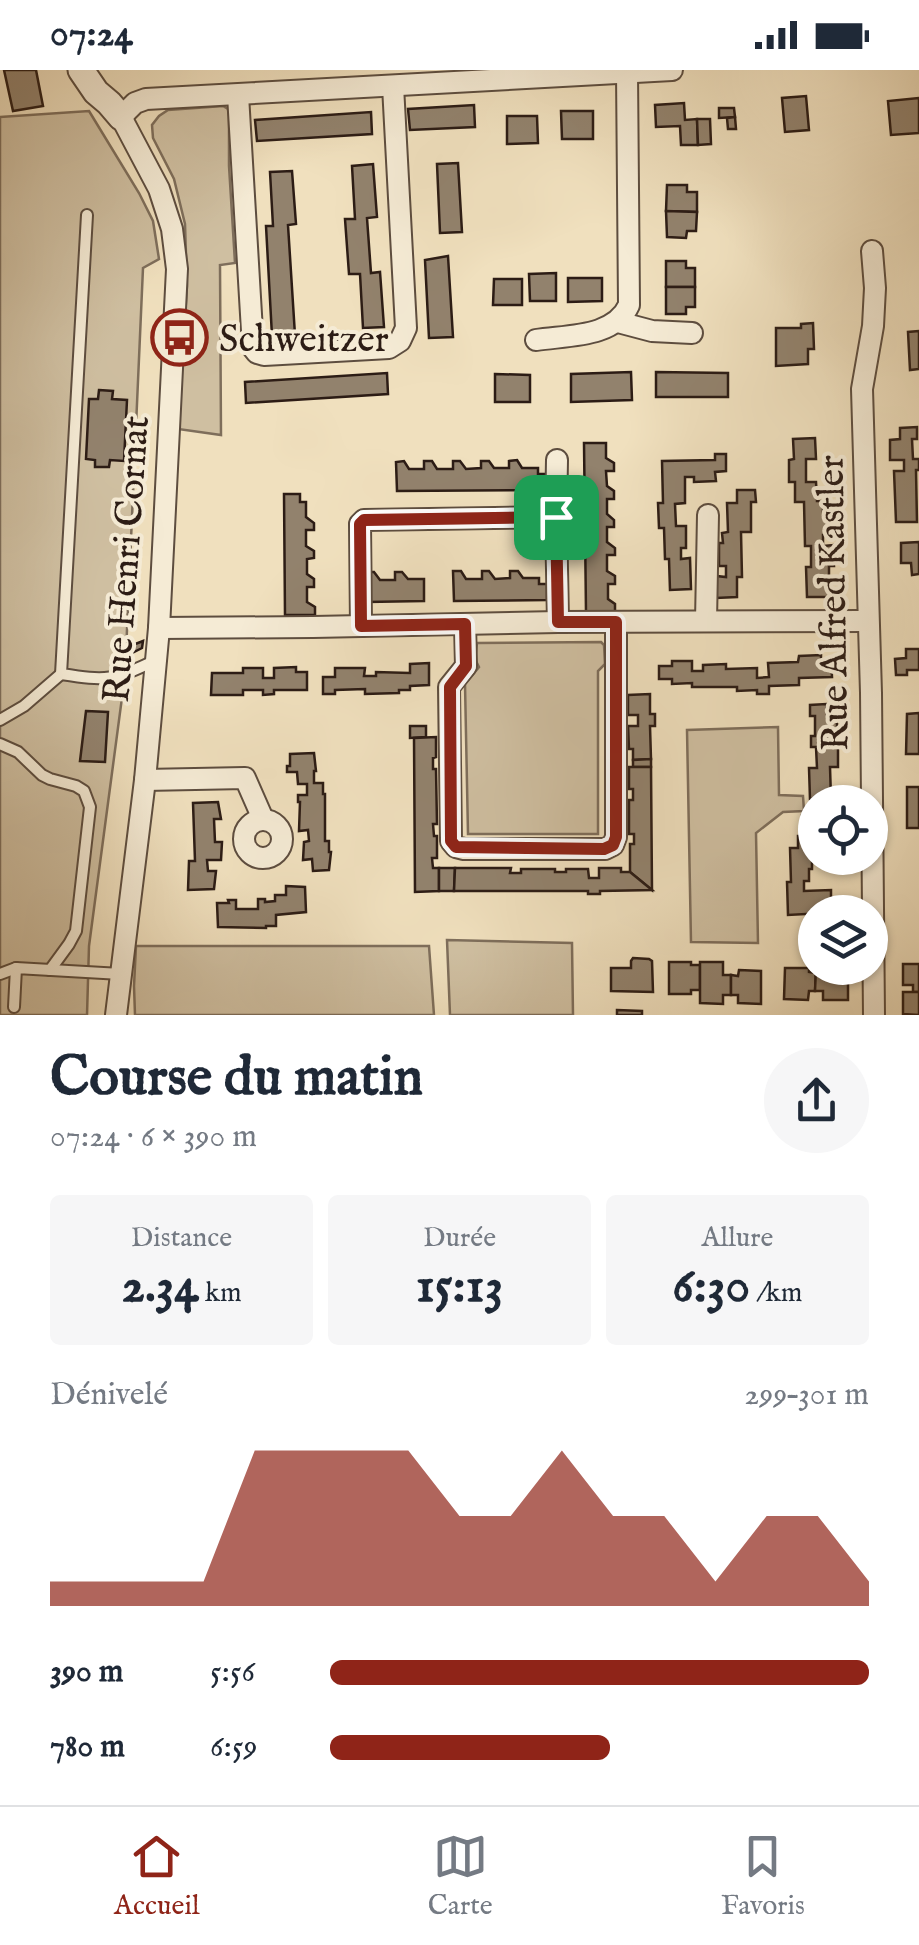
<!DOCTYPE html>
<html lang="fr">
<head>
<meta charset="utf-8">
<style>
  :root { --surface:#fff; --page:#f6f6f7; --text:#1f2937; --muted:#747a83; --line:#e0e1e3; --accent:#8f2418 }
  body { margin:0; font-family:"IM FELL English",serif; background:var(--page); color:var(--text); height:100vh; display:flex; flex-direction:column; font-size:38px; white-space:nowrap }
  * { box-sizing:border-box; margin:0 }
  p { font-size:32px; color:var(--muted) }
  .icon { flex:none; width:55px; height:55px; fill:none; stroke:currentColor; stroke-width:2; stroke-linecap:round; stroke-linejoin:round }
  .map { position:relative; height:945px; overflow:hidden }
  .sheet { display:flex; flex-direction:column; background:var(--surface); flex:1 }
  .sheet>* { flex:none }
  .buttons { position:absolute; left:798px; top:715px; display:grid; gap:20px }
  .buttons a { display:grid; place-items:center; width:90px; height:90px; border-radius:50%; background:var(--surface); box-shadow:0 2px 8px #0004; font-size:50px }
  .pin { position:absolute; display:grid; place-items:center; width:85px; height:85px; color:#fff; margin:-42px; border-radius:20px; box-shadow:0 5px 15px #0006 }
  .round { display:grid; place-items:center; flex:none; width:105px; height:105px; border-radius:52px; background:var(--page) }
  .head { display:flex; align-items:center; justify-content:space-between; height:170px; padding:0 50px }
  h1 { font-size:55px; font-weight:700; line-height:75px }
  .stats { display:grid; grid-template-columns:repeat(3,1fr); gap:15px; height:170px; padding:10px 50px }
  .stats div { display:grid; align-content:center; border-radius:10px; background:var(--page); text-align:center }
  .stats b { font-size:50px; font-weight:700 }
  .stats small { font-size:28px; font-weight:400 }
  .stats p { font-size:28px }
  .chart { height:280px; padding:20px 50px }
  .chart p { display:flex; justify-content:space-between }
  .chart svg { width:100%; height:180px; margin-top:10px; fill:var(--accent); opacity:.7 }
  ul { padding:0 50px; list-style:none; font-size:32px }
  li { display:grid; grid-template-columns:160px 120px 1fr; align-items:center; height:75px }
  li i { height:25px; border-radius:12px; background:var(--accent) }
  .status { display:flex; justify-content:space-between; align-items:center; height:70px; padding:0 50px; background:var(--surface); direction:ltr }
  .status svg { height:28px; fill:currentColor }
  .menu { display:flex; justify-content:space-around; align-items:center; height:140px; border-top:2px solid var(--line); background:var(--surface); font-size:28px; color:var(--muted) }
  .menu a { display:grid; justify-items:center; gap:5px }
  .menu .current { color:var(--accent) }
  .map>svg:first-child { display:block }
  .green { fill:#cfbfa1; stroke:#7e6e5b; stroke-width:2.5 }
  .building { fill:#92826d; stroke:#2c1c15; stroke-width:2.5 }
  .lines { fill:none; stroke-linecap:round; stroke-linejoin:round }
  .service-casing { stroke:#5d4d3f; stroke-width:14 }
  .minor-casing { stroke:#5d4d3f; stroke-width:24 }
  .tertiary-casing { stroke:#5d4d3f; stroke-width:29 }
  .service { stroke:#f5ebd5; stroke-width:10 }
  .minor { stroke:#f5ebd5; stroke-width:20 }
  .tertiary { stroke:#f5ebd5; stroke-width:25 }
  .route-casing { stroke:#fff; stroke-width:20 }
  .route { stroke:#8f2418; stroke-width:12 }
  .labels { text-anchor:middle; stroke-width:8; stroke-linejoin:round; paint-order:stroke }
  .poi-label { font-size:38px; fill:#2c1c15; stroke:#f5ebd5; text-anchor:start }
  .street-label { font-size:38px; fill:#2c1c15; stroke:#f5ebd5 }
</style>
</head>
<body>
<div class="status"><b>07:24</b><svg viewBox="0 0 49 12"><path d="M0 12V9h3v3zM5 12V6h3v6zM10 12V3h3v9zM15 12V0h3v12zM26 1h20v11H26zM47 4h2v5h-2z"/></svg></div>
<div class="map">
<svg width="919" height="945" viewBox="0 0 919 945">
  <rect width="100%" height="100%" fill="#f0e0be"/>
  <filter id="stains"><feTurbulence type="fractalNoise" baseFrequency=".002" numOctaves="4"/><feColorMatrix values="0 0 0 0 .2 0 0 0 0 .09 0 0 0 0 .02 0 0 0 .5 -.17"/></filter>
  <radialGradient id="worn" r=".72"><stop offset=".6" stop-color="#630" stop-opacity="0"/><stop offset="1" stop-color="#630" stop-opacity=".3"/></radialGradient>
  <!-- green -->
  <g class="green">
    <polygon points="223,36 228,39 229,46 229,96 235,193 220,195 221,365 178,359 187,216 185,154 174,109 153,68 152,55 159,46 168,40"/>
    <polygon points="89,41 139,123 153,151 159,189 143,198 125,605 89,876 87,945 0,945 0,47"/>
    <polygon points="601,572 604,575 605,594 598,601 598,764 468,764 465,614 479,597 475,589 477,573"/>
    <polygon points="778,657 779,725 803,726 804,741 783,742 756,763 758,873 691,872 687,660"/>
    <polygon points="447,870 572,873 573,945 450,945"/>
    <polygon points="136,876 429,876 434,945 135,945 134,916"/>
  </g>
  <!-- building -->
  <g class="building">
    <polygon points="4,0 36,0 43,36 13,41"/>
    <polygon points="806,26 809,60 785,62 782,28"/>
    <polygon points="919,28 919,63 891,65 888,31"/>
    <polygon points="684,33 685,50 697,49 698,75 681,75 680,56 656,57 655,35"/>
    <polygon points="474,35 475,57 410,60 408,39"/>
    <polygon points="719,38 734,38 735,47 719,48"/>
    <polygon points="561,41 593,41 593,69 562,69"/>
    <polygon points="371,42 372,64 257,71 255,50"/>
    <polygon points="507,46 537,46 538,73 507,74"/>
    <polygon points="735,47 736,59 728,59 727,48"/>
    <polygon points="697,49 710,49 711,74 698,75"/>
    <polygon points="458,93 462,162 440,163 437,94"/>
    <polygon points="373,94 377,147 367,148 371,203 380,202 384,257 363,258 360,204 349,204 345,149 355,149 352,96"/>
    <polygon points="292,101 296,154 288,155 295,265 272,266 266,156 273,156 270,102"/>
    <polygon points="667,115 687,115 687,122 697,122 697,142 666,141"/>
    <polygon points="666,141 697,142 696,161 687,161 686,168 667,167"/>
    <polygon points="448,186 453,267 429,268 425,190"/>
    <polygon points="666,191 686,191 686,198 695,198 695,217 666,217"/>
    <polygon points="556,203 556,231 530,231 529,204"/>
    <polygon points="568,208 602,208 602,231 568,232"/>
    <polygon points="494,209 522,209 522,235 493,235"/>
    <polygon points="666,217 695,217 695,237 686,237 686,244 666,244"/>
    <polygon points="813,253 814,279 808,279 808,294 776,296 776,258 801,258 801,254"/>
    <polygon points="919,261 919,299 910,300 908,262"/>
    <polygon points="631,302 632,330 571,332 571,304"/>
    <polygon points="656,302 728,303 728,327 656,327"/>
    <polygon points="387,303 388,324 246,333 245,312"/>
    <polygon points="495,304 530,305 530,332 495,332"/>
    <polygon points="99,320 113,321 112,329 127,330 124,391 110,390 109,397 95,397 95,390 86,389 89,329 98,329"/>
    <polygon points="917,357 917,369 912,369 913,389 919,389 919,400 916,400 917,452 896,452 894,401 904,401 904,390 890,390 890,370 900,369 900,358"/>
    <polygon points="815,368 816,389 806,389 806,412 816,412 817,431 823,431 823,441 828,441 828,465 823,465 823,476 833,475 834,496 829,496 829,527 807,527 806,497 811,497 811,476 805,476 804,432 795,432 795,412 789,412 789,390 794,389 793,369"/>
    <polygon points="584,373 606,373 606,388 614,393 614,401 606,401 607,416 614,421 614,429 607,429 607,444 614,450 614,457 607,457 607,472 615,478 615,485 607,485 607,501 615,506 615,514 608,514 608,529 615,534 615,542 586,542"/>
    <polygon points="715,384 726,384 726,401 715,402 716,411 694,412 694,407 685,407 685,433 675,434 676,456 686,456 686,478 681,478 681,489 690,488 691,519 670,520 669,489 665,489 664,458 659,458 658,433 663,433 662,391 715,390"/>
    <polygon points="517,390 522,398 538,398 538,404 546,404 546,420 397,421 396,392 404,391 409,399 424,399 424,391 432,391 437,399 453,399 453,391 460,391 466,399 481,398 481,391 489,391 494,398 509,398 509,391"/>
    <polygon points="737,420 755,420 756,432 751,432 751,462 741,462 742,507 737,507 737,527 716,528 716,506 726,507 726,496 719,496 719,473 723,473 722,463 728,462 727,433 737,433"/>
    <polygon points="284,424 300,424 300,432 306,432 306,447 314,453 314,460 306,460 306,476 314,481 314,488 307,489 307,504 314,509 314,517 307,517 307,532 315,537 315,545 285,545"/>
    <polygon points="919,472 919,504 912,505 911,493 901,493 901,473"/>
    <polygon points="453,501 461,501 466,509 482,509 482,501 489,501 495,509 510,508 510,501 518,501 523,508 539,508 539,514 547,514 547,530 454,531"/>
    <polygon points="367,502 374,502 380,510 395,510 395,502 402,502 408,509 424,509 424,531 367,532"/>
    <polygon points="143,571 142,578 128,585 125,578"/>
    <polygon points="906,579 919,579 919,600 907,600 907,605 896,605 895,589 906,588"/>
    <polygon points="821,585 821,590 831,589 832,607 799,608 799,615 769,616 769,624 757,624 757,620 737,621 737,617 692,617 692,613 672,614 672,609 659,609 659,596 672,596 672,591 692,591 692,601 703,601 703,595 726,594 726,599 757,598 757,608 769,607 768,593 798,592 799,586"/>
    <polygon points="429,593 429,615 410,616 410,620 399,620 399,623 365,624 365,619 335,620 335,624 323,624 323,607 335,607 335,598 365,598 364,606 376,606 376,602 410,603 410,594"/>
    <polygon points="296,597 296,602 307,602 307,620 274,620 274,624 263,625 263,620 243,620 243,625 211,625 212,603 243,603 243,598 263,598 263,608 274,608 274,598"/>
    <polygon points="650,624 650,644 655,644 655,656 650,656 651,689 633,690 633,679 629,679 628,656 638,656 638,645 628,645 628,625"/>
    <polygon points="826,634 827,645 837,645 837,665 827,666 828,677 838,676 838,697 830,697 831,728 810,729 809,698 817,698 816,677 811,677 811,666 815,666 815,646 810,646 810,635"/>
    <polygon points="86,641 108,642 105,692 80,691"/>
    <polygon points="919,643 919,684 906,684 907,644"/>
    <polygon points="410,656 426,656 426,667 410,668"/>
    <polygon points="436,667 436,687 433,688 433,699 436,699 437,754 433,754 434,766 437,766 437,788 432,788 433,798 439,798 439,821 415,822 414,668"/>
    <polygon points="314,683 316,701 314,701 314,713 323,713 323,724 325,724 325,771 329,771 329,782 331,782 329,800 313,801 312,789 303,790 304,772 309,771 308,760 299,761 300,732 298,732 298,725 307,725 307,714 298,714 297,702 287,702 287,696 290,696 290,684"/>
    <polygon points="651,689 651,697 633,697 633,690"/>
    <polygon points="629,697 651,697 652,820 630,802 630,774 634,774 634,764 629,764 629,730 633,730 633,719 629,719"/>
    <rect x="907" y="717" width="12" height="41"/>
    <polygon points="218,732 221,749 214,749 215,772 222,772 221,790 207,790 208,801 216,801 214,819 188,820 189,791 195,791 193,733"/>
    <polygon points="802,745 815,745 815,777 812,777 812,799 809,799 809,811 804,811 804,821 831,820 831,830 843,830 843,842 788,845 787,812 791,812 790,778 798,778 798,766 802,766"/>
    <polygon points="439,798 455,798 454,821 439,821"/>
    <polygon points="455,798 511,798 510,803 521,803 521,799 555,799 555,802 566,802 566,799 588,799 589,808 599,808 599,798 621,798 621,802 630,802 652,820 600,821 600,824 588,824 588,821 454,821"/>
    <polygon points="286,816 305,817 306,842 276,845 276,856 266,856 266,858 218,857 217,833 229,833 228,830 236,830 236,839 258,839 258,829 265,829 265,832 275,831 275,825 286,825"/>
    <polygon points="633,888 649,889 652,891 653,922 611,921 611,898 631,898 631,891"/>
    <polygon points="669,892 691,892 691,895 700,895 700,920 691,920 691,924 669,924"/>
    <polygon points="700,892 723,892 723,905 731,905 731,925 723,925 723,934 700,933"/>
    <polygon points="903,894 919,894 919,922 913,922 913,915 903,915"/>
    <polygon points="785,898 809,898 809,902 816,903 815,921 809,921 808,930 784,929"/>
    <polygon points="816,898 848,899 848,930 823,930 823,921 815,921"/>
    <polygon points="739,900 761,901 761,934 738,933 738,925 731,925 731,905 738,906"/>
    <polygon points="903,922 919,922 919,945 903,944"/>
    <polygon points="617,940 642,941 642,945 617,945"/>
  </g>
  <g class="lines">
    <defs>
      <g id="service">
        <path d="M87 145 61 604C107 611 113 611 156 590"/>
        <polyline points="0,650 24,636 61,604"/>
        <polyline points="0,674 18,682 42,705 50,709 76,716 84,721 90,737 76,861 69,874 50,900"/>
        <polyline points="0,904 16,898"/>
        <polyline points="14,937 16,898 121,904"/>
      </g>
      <g id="minor">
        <polyline points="238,25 253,278 257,283 264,285 389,278 400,271 406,258 393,16"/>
        <polyline points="872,181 875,218 873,256 862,319 871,623 874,945"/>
        <polyline points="618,252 652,261 692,263"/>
        <path d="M536 270C568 265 614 268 629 235L627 2"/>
        <polyline points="556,447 557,390"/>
        <polyline points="706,551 708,445"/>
        <polyline points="465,554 466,596 449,617 451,771 456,777 464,779 605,779 613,775 616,767 616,552"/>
        <polyline points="361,556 360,454 364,450 556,447 558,552"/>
        <polyline points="159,558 313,557 558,552 867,551"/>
        <polyline points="145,710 245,708 263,749"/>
        <circle cx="263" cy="769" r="19"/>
        <polyline points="116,945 145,710 159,558 177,199 172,159 159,119 121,47 135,33 146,29 672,0"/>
      </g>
      <polyline id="tertiary" points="81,0 96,22 109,33 121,47"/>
    </defs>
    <!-- service casing -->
    <use href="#service" class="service-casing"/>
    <!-- minor casing -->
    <use href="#minor" class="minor-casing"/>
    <!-- tertiary casing -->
    <use href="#tertiary" class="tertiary-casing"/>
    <!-- service -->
    <use href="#service" class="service"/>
    <!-- minor -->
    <use href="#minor" class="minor"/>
    <!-- tertiary -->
    <use href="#tertiary" class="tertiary"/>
  </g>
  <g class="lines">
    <defs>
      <polygon id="route" points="556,447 558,552 616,552 616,767 613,775 604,779 456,777 451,771 450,617 466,596 465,554 361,556 360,454 364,450"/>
    </defs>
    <!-- route casing -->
    <use href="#route" class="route-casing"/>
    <!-- route -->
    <use href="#route" class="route"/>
  </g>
  <!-- icons -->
  <defs>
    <symbol id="bus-ring" viewBox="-11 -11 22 22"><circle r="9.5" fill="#f5ebd5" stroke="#8f2418" stroke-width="1.5"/><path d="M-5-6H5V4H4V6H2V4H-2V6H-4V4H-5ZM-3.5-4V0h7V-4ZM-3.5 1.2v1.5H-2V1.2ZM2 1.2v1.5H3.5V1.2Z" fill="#8f2418"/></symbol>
  </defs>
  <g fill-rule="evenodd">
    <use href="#bus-ring" x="148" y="236" width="63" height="63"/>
  </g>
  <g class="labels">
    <!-- poi labels -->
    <g class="poi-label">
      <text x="219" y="281">Schweitzer</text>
    </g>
    <!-- street labels -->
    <g class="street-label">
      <text transform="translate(125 489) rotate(-86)" y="13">Rue Henri Cornat</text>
      <text transform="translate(832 533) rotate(-91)" y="13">Rue Alfred Kastler</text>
    </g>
  </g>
  <rect width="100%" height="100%" filter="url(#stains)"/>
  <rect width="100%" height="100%" fill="url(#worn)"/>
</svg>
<div class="buttons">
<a><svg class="icon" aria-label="locate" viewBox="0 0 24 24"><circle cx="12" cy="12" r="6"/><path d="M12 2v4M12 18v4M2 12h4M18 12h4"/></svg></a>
<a><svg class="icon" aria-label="layers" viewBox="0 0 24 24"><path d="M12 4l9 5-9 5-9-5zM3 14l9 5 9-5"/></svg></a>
</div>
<div class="pin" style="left:556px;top:447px;background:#1e9e55"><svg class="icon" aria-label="arrive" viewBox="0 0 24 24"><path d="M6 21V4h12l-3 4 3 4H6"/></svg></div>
</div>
<section class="sheet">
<div class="head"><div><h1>Course du matin</h1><p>07:24 · 6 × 390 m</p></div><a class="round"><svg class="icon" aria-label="share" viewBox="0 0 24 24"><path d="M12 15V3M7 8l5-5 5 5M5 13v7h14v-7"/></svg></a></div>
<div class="stats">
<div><p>Distance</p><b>2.34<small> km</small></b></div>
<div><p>Durée</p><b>15:13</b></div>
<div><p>Allure</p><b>6:30<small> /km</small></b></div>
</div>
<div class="chart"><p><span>Dénivelé</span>299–301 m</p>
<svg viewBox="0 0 160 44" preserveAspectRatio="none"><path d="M0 44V38L10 38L20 38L30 38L40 6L50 6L60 6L70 6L80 22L90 22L100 6L110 22L120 22L130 38L140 22L150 22L160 38V44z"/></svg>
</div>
<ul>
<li><b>390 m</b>5:56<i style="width:100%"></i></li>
<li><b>780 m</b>6:59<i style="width:52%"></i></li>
</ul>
</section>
<nav class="menu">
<a class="current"><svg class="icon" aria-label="home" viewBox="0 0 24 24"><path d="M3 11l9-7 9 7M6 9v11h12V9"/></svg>Accueil</a>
<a><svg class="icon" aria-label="map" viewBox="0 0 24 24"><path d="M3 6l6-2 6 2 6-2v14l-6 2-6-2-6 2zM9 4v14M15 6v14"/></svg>Carte</a>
<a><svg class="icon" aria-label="saved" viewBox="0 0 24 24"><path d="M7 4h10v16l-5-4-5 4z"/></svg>Favoris</a>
</nav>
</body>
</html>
